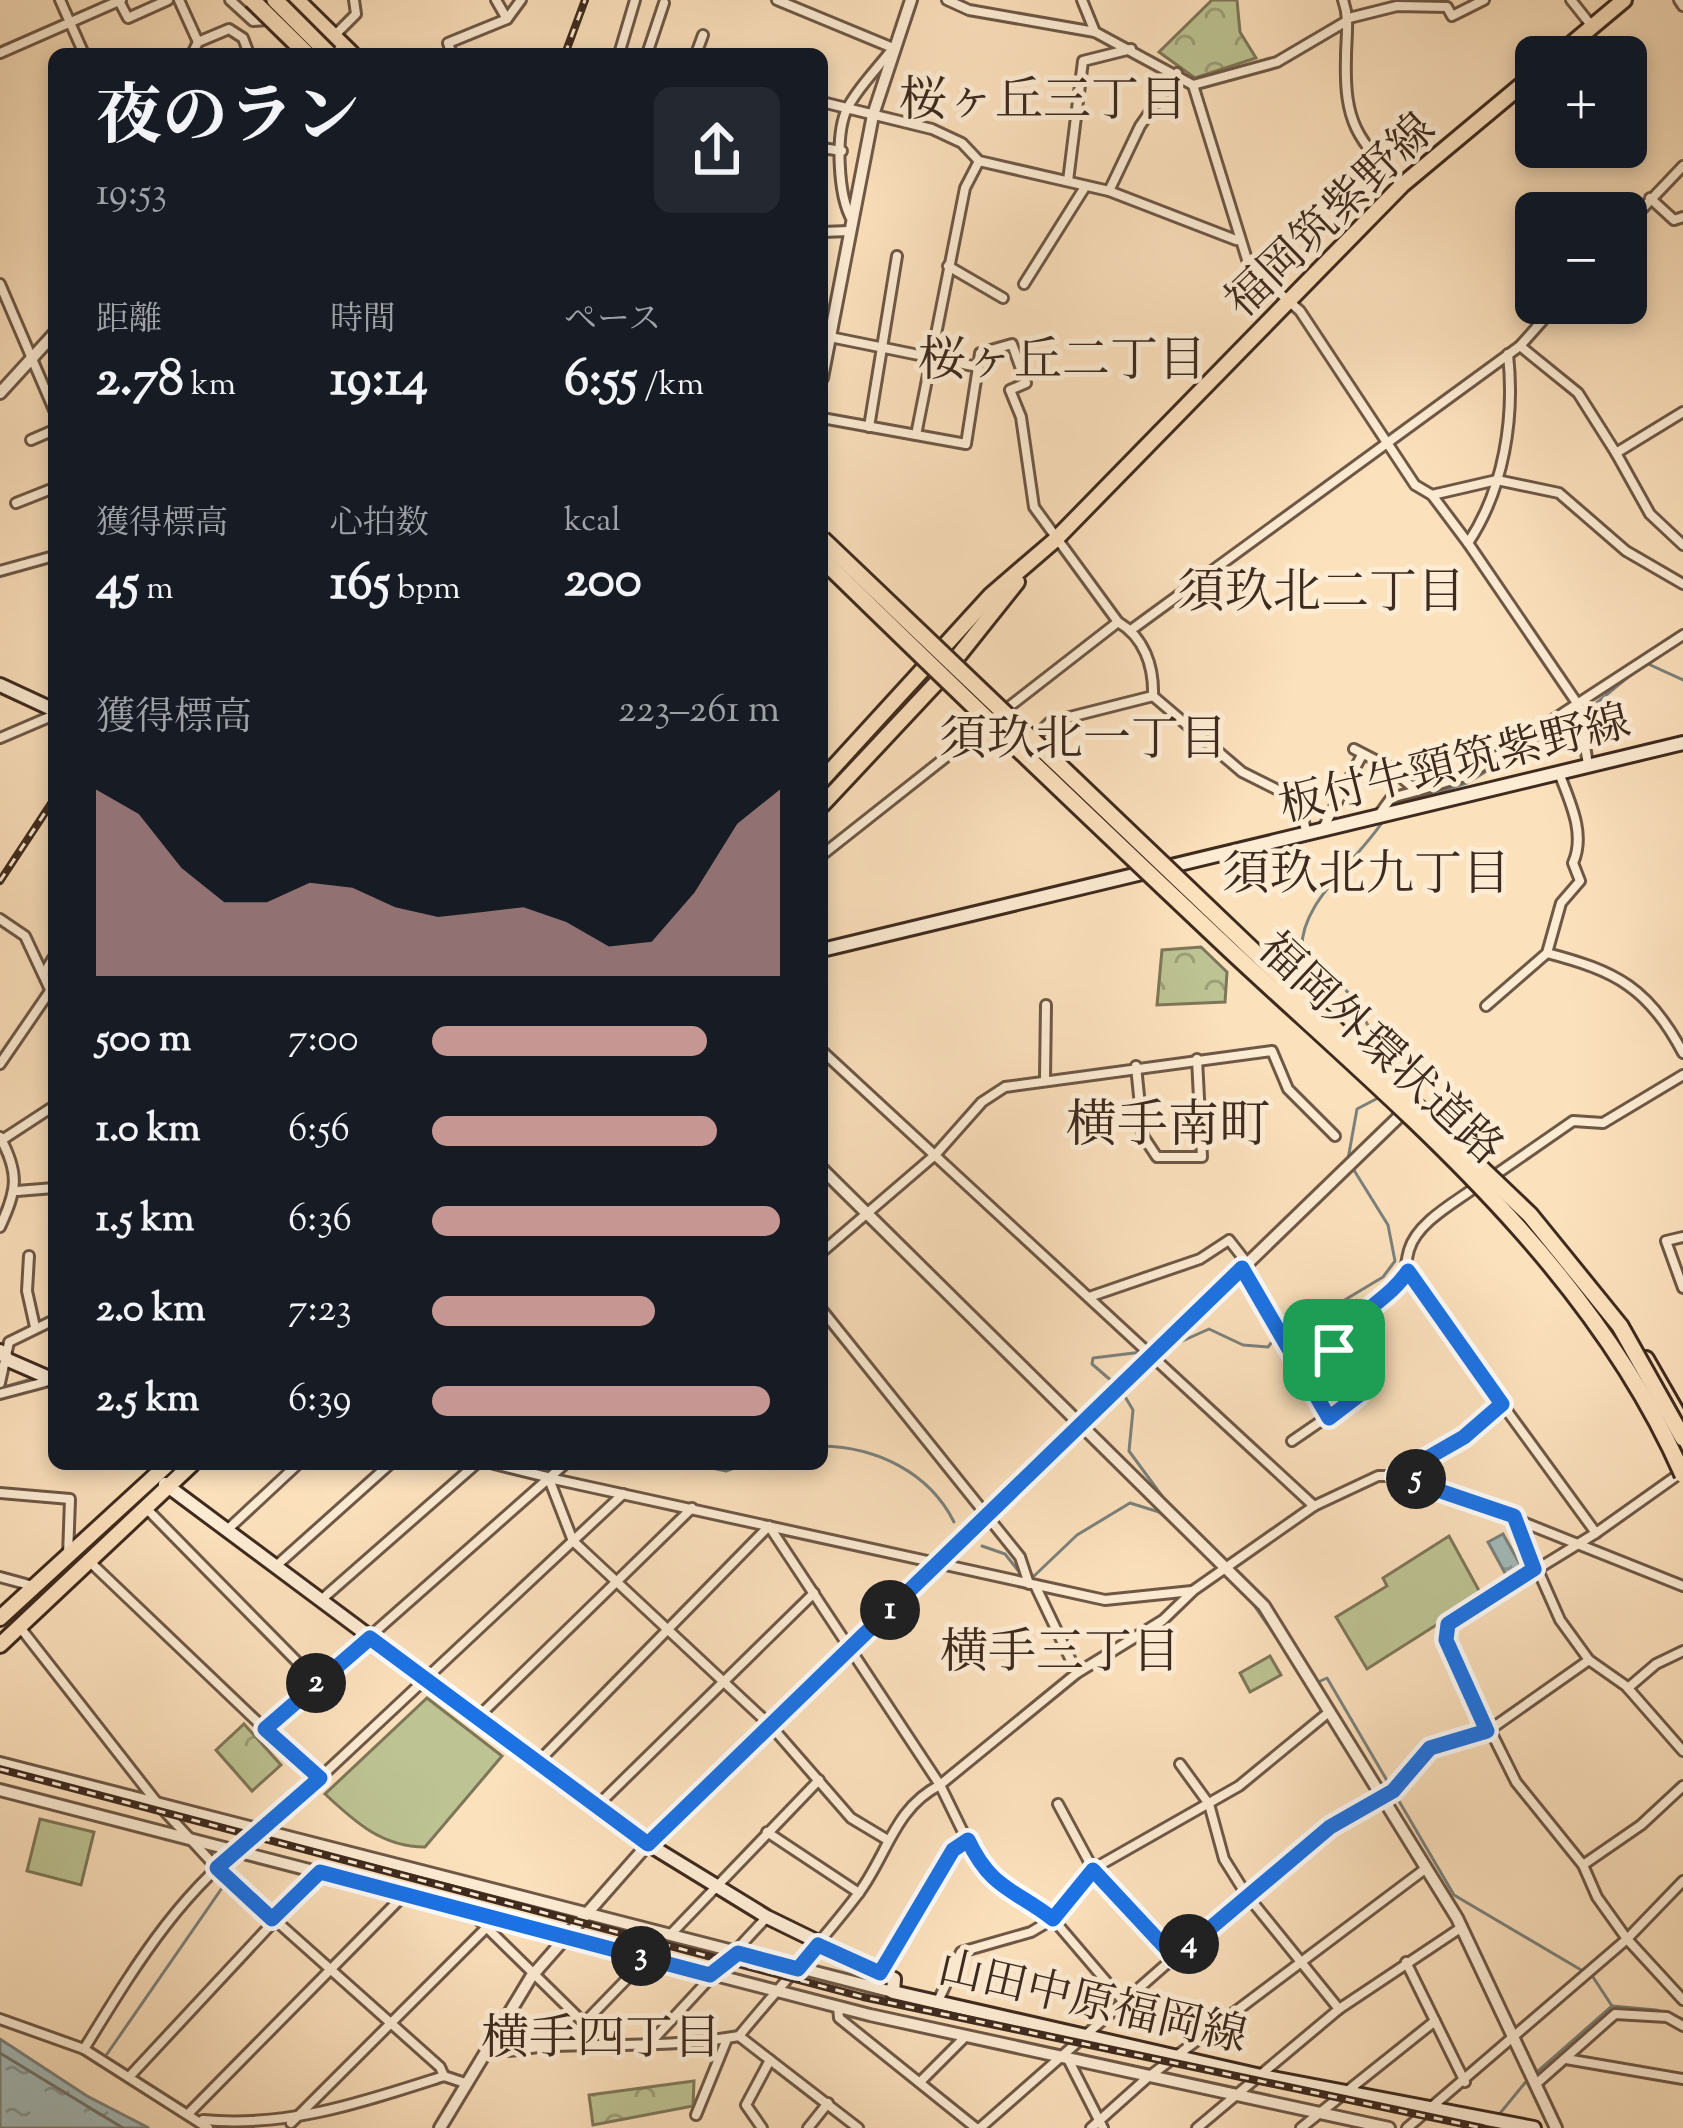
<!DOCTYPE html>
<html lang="ja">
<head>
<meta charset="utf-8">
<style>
  :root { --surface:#171b24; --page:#242831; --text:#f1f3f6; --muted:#9ea1a6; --accent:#c59692 }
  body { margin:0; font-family:"Sorts Mill Goudy","Noto Serif JP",serif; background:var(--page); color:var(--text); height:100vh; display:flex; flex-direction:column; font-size:45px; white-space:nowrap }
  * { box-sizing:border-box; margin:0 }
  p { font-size:39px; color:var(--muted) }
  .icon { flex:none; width:66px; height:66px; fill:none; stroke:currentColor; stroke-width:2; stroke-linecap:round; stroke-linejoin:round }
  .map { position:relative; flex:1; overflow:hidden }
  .details { position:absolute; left:48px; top:48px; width:780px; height:1422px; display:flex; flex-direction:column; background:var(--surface); border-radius:18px; box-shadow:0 6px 18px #0003 }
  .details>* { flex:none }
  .buttons { position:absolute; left:1515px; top:36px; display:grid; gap:24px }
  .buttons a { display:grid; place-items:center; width:132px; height:132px; border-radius:18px; background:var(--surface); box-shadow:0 6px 18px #0003; font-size:60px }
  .pin { position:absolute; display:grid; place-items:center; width:102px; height:102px; color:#fff; margin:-51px; border-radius:24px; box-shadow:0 6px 18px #0006 }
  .km { position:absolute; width:60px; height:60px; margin:-30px; border-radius:50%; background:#222; color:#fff; font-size:33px; line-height:60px; text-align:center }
  .round { display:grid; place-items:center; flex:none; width:126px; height:126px; border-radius:18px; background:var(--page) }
  .head { display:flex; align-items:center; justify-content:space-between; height:204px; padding:0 48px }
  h1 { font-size:66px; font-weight:700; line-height:90px }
  .metrics { display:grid; grid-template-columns:repeat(3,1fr); gap:18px; height:204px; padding:12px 48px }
  .metrics div { display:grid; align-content:center }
  .metrics b { font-size:51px; font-weight:700 }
  .metrics small { font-size:33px; font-weight:400 }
  .metrics p { font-size:33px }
  .chart { height:336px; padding:24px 48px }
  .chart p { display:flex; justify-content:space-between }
  .chart svg { width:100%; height:216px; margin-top:12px; fill:var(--accent); opacity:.7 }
  ul { padding:0 48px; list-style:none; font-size:39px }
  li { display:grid; grid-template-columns:192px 144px 1fr; align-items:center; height:90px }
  li i { height:30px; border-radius:15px; background:var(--accent) }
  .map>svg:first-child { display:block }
  .grass { fill:#bdc393; stroke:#7e7658; stroke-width:3 }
  .park { fill:url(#park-crowns); stroke:#7e7658; stroke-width:3 }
  .water { fill:url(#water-ripples); stroke:#7b817c; stroke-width:3 }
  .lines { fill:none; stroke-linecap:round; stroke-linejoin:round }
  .shore { stroke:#70726c; stroke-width:3 }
  .stream { stroke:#7b817c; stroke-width:3 }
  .minor-casing { stroke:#6e5846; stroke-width:14 }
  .tertiary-casing { stroke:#6e5846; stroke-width:16 }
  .secondary-casing { stroke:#3e2a1e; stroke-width:18 }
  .primary-casing { stroke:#3e2a1e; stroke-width:20 }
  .trunk-casing { stroke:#3e2a1e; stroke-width:20 }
  .minor { stroke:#fdecd4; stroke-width:8 }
  .tertiary { stroke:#fdecd4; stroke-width:10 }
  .secondary { stroke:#fdecd4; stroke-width:12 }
  .primary { stroke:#fce1bd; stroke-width:14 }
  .trunk { stroke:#fce1bd; stroke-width:14 }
  .rail-casing { stroke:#3e2a1e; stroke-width:8 }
  .rail { stroke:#fdecd4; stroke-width:3; stroke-dasharray:9; stroke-linecap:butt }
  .motorway-bridge-casing { stroke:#3e2a1e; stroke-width:21; stroke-linecap:butt }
  .motorway-bridge { stroke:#fce1bd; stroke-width:15 }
  .route-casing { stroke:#fff; stroke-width:24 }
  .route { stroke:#1a73e8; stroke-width:15 }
  .labels { text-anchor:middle; stroke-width:10; stroke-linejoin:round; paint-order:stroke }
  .street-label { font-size:45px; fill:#3e2a1e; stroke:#fdecd4 }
  .neighbourhood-label { font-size:48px; fill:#3e2a1e; stroke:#fdecd4 }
  .quarter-label { font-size:51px; fill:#3e2a1e; stroke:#fdecd4 }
</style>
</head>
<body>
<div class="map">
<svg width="1683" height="2128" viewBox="0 0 1683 2128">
  <defs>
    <pattern id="park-crowns" width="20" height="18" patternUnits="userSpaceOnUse" patternTransform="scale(3)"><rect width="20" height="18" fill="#bdc393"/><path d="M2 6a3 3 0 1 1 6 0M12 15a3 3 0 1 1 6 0" fill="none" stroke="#9b9f77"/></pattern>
    <pattern id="water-ripples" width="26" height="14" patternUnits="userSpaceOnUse" patternTransform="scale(3)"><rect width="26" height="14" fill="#a3bbbb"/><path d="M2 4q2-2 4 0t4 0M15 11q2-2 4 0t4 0" fill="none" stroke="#869897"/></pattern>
  </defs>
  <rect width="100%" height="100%" fill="#fce1bd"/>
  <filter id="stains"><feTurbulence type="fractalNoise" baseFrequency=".00167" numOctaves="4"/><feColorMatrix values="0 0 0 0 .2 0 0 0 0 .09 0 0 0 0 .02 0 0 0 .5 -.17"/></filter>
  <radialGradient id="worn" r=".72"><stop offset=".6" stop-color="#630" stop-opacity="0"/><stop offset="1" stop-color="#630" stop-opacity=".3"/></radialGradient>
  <!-- grass -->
  <g class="grass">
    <polygon points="1449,1536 1482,1596 1367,1669 1336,1617 1387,1586 1383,1578"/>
    <path d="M427 1698 502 1756 425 1847C382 1847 355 1822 325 1794Z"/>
    <polygon points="40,1819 94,1832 81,1885 27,1871"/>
  </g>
  <!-- park -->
  <g class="park">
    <polygon points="1212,0 1237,0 1240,32 1256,58 1195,78 1159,52"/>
    <polygon points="1201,947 1227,972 1225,1002 1157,1005 1162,950"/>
    <polygon points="1270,1656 1281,1675 1250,1692 1240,1673"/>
    <polygon points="244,1724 281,1765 252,1791 216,1750"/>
    <polygon points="694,2081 693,2106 593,2125 589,2095"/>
  </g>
  <!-- water -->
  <g class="water">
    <polygon points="1503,1534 1521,1566 1506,1575 1488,1542"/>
    <polygon points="0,2039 87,2096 149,2128 0,2128"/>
  </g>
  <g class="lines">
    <!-- shore -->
    <polyline class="shore" points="0,2053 123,2128"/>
    <!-- stream -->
    <g class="stream">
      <polyline points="1646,663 1683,680"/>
      <polyline points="1394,806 1467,783 1588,710 1639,668"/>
      <path d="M1385 818C1359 861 1292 906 1303 959 1347 983 1350 992 1372 1033 1379 1047 1386 1052 1387 1068"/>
      <polyline points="1348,1159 1357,1109 1378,1098"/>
      <polyline points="1169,1347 1209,1329 1243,1345 1268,1347 1298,1309 1318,1316 1383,1277 1395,1261 1388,1225 1352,1167"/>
      <polyline points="1114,1383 1092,1364 1093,1358 1142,1352"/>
      <polyline points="0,1388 35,1378"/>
      <polyline points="1121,1390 1133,1410 1129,1451 1162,1496"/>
      <path d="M822 1446C876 1447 929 1472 954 1522"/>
      <polyline points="693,1464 726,1471 745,1464"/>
      <polyline points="982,1546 1005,1554 1021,1574 1034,1576 1077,1535 1130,1503 1159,1512 1183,1532"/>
      <polyline points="1249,1598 1291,1659"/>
      <polyline points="1316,1683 1327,1678 1454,1895 1593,1977 1612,2006"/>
      <polyline points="107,2054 222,1888"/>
      <polyline points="1537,2072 1612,2006 1656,2010 1683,2019"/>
      <polyline points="1497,2117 1529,2078"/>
    </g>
    <defs>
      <g id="minor">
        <polyline points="60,0 84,54"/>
        <polyline points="179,0 198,42"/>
        <polyline points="230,0 253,21 268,20"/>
        <polyline points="496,0 507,19"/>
        <path d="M777 0 893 48C879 67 857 88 847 109 835 134 838 196 852 220"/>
        <polyline points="947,0 969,10 1095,32 1193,85 1249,266 1300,311 1415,485 1432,495 1468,543 1579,706 1588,765"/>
        <polyline points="1082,0 1095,32"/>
        <path d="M1343 0C1350 19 1346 36 1346 57 1344 123 1357 139 1401 184"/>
        <polyline points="1571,0 1591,25"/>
        <polyline points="1679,0 1683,6"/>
        <polyline points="119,1 128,18 168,0"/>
        <polyline points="1349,18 1397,6 1447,7 1452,16 1484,0"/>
        <polyline points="334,36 356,14 354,0"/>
        <polyline points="0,53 121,0"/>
        <polyline points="192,54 198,42 229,29 243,38 249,54"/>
        <polyline points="452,54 448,43 507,19 521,0"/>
        <polyline points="619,54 635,0"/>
        <polyline points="647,54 664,3"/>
        <polyline points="696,54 703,35"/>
        <polyline points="1193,85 1277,62 1345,22"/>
        <polyline points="822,102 932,129 962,143 979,161 1109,191 1236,240"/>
        <polyline points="822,148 842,151"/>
        <polyline points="1068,181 1083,61 1131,49"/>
        <polyline points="1109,191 1140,126 1177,73"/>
        <polyline points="1650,198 1674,220 1683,217"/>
        <polyline points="1626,226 1683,166"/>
        <polyline points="822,232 849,231"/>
        <polyline points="948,266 1003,298"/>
        <polyline points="0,284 54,410"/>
        <polyline points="1024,284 1085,187"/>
        <polyline points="1520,346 1578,393 1616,453"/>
        <path d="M978 367 980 353 1012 344 1026 383 1010 390 1021 417 1034 507 1118 622C1144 637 1154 666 1153 696L1242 772 1290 796 1301 809 1307 835"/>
        <polyline points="1683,412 1616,453 1650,514 1683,545"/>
        <polyline points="822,418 966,444 978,367 830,337"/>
        <polyline points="869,427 897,256"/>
        <polyline points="916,435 965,188 979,161"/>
        <polyline points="31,440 54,430"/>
        <polyline points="1432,495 1497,480 1559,493 1626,551 1683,584"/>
        <polyline points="16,503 54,488"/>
        <path d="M1468 543C1504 489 1515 418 1508 354"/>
        <polyline points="0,571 54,556"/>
        <polyline points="1131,630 1520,346 1558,303"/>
        <polyline points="1001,713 1118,622"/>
        <polyline points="0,738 54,715"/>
        <polyline points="1033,739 1050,722 1153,696"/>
        <polyline points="1354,749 1389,767 1417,791 1391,798 1378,816"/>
        <polyline points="1417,791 1468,775 1683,635"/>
        <polyline points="1322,830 1362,755"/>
        <polyline points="822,855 989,723"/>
        <polyline points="0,919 25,936 54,998"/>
        <path d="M1547 953C1616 971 1649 988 1683 1053"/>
        <polyline points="44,973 54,957"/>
        <path d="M1486 1006 1547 953 1561 903 1580 881 1573 863C1586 834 1570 802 1559 773"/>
        <polyline points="822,1051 1314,1506"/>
        <polyline points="0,1064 50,991"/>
        <polyline points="1136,1066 1143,1136 1157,1157 1202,1157 1197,1059"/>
        <polyline points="1045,1079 1046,1005"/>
        <path d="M0 1137C20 1174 17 1190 0 1227"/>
        <polyline points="2,1140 54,1106"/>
        <polyline points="1495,1175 1573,1121 1603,1123 1683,1075"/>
        <polyline points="17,1191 54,1188"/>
        <polyline points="1683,1237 1666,1241 1683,1288"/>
        <polyline points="822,1252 935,1155 982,1102 1005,1087 1272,1051 1288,1089 1335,1136"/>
        <polyline points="29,1256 27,1291 35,1327"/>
        <polyline points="1242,1269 1329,1418"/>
        <polyline points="1089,1297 1200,1259 1229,1240 1247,1263"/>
        <polyline points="822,1310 1020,1557 1029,1584"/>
        <polyline points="0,1383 9,1342 54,1320"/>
        <polyline points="0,1394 49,1381"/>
        <polyline points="1502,1404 1596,1533"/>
        <path d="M1292 1441 1359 1395 1334 1350C1344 1320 1374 1316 1394 1293 1407 1278 1404 1268 1409 1250 1417 1222 1456 1202 1477 1186"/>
        <polyline points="494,1464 547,1477"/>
        <polyline points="1682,1472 1596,1533 1448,1624 1446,1641 1516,1782 1583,1865 1597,1897 1627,1939 1683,2000"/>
        <polyline points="1398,1475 1464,1437 1502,1404 1408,1271"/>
        <polyline points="550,1477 565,1464"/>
        <polyline points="549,1479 573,1541 771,1726 851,1818 886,1839"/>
        <polyline points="0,1493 70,1499 68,1556"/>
        <polyline points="146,1508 317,1682"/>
        <polyline points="1514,1516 1560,1620 1589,1660 1626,1686 1683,1751"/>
        <polyline points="226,1531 298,1464"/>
        <polyline points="89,1561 265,1729 549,1478 1105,1600 1192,1591"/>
        <polyline points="276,1566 390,1464"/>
        <polyline points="0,1577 33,1586"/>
        <polyline points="1035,1585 1077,1673"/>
        <polyline points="321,1600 476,1464"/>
        <polyline points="19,1626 158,1804 217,1868 440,2067 444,2076"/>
        <polyline points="1628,1688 1656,1664 1683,1651"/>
        <polyline points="478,1717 692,1508"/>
        <polyline points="265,1729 320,1778"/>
        <polyline points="538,1762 769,1526 940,1785 981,1869 1001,1889 1053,1919 1123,2001"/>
        <polyline points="1180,1764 1209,1804 1224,1859 1246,1894 1339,2009"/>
        <polyline points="1058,1804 1093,1869 1175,1957"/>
        <polyline points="597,1806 814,1593"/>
        <polyline points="767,1832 859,1893"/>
        <polyline points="1583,1865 1641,1825 1683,1786"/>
        <polyline points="473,1914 584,2023 590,2045"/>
        <polyline points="670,1935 819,1780"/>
        <polyline points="1406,1962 1465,2082"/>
        <polyline points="881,1972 953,1850 967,1840"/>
        <polyline points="938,2001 961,1952 1031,1932 1053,1919 1093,1869 1239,1786 1329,1712"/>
        <polyline points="838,2007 839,2018 976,2128"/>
        <polyline points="0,2019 84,2049 208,2128"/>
        <polyline points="584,2023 647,1958"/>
        <polyline points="739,2036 858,2128"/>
        <polyline points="650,2043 767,1917"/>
        <path d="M84 2049C134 1968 182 1886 263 1831L623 1494"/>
        <path d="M487 2049C510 2055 529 2046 552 2046 615 2044 677 2047 739 2036 778 1988 821 1943 858 1894 887 1856 894 1808 940 1785L1077 1673 1163 1620 1194 1590 1314 1506 1378 1476H1407L1683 1586"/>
        <polyline points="1566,2059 1683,2079"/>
        <polyline points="1069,2061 1103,2128"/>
        <polyline points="129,2077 320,1872"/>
        <polyline points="920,2082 965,2037"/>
        <polyline points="1536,2084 1615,2014 1667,2017 1683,2026"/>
        <polyline points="190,2112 404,1895"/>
        <polyline points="696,2115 727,2039"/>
        <path d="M203 2120C288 2128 363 2102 444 2076L465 2083"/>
        <polyline points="291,2123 485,1929"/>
        <polyline points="762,2128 746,2105 770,2060"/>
        <polyline points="808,2128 828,2103"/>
        <polyline points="980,2128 1246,1894 1331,1827 1393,1791 1430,1748 1488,1731 1589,1660"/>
        <polyline points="1091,2128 1147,2078 1425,1869"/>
        <polyline points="1197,2128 1339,2009 1462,1927"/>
        <polyline points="1301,2128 1435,2021"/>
        <polyline points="1407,2128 1627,1939 1683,1881"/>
      </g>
      <g id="tertiary">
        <polyline points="822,378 873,115 911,0"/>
        <polyline points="0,393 54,334"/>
        <polyline points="822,1169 1264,1606 1457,1918 1556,2128"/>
        <polyline points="0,1763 893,1992"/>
        <polyline points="0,1790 870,2015 1389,2128"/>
        <polyline points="440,2128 531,1977 648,1844 1408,1108"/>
      </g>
      <g id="secondary">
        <polyline points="0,685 54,710"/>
        <polyline points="822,950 1683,743"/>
        <polyline points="0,1351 8,1360 54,1380"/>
        <polyline points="165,1484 648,1844 767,1917 894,1979 893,1992 1261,2076 1534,2128"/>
      </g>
      <g id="primary">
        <polyline points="1556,57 1624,0"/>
        <polyline points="822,780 991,595 1055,540 1402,185 1536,73"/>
        <polyline points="822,805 939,680 1017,582"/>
        <polyline points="0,1618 168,1464"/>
        <polyline points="0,1645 192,1464"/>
      </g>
      <g id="trunk">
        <polyline points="297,0 352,54"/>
        <polyline points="1646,1359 1677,1413"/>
      </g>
    </defs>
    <!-- minor casing -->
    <use href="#minor" class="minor-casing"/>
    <!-- tertiary casing -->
    <use href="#tertiary" class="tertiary-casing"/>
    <!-- secondary casing -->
    <use href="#secondary" class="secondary-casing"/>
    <!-- primary casing -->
    <use href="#primary" class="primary-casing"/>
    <!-- trunk casing -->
    <use href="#trunk" class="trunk-casing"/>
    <!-- minor -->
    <use href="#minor" class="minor"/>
    <!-- tertiary -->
    <use href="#tertiary" class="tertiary"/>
    <!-- secondary -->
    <use href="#secondary" class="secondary"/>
    <!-- primary -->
    <use href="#primary" class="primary"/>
    <!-- trunk -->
    <use href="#trunk" class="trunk"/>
    <defs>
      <g id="rail">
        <polyline points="565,54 585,0"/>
        <polyline points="0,881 54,799"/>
        <polyline points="0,1769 863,1997 1482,2128"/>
      </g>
    </defs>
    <!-- rail casing -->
    <use href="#rail" class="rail-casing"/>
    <!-- rail -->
    <use href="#rail" class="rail"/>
    <defs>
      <g id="motorway-bridge">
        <polyline points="252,0 307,54"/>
        <polyline points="275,0 329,54"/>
        <polyline points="822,539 1530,1215 1620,1326 1683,1438"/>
        <path d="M822 559C956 690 1092 820 1229 949 1398 1107 1588 1258 1683 1475"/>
      </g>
    </defs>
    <!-- motorway-bridge casing -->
    <use href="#motorway-bridge" class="motorway-bridge-casing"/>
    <!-- motorway-bridge -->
    <use href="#motorway-bridge" class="motorway-bridge"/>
  </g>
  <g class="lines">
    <defs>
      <path id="route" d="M1242 1268 1329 1418 1359 1395 1334 1350C1346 1317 1388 1302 1408 1271L1502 1404 1464 1437 1396 1476 1514 1516 1534 1569 1448 1624 1446 1640 1487 1731 1430 1748 1393 1791 1330 1827 1175 1958 1093 1870 1053 1919C1014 1889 991 1889 968 1840L953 1850 880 1973 818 1945 798 1969 738 1953 710 1975 320 1872 272 1919 217 1868 320 1778 265 1729 370 1638 648 1844Z"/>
    </defs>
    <!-- route casing -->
    <use href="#route" class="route-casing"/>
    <!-- route -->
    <use href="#route" class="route"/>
  </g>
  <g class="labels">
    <!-- street labels -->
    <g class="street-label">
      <text transform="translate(1329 214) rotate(-44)" y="16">福岡筑紫野線</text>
      <text transform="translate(1454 762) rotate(-14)" y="16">板付牛頸筑紫野線</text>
      <text transform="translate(1382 1047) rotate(43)" y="16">福岡外環状道路</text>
      <text transform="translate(1093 2000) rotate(13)" y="16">山田中原福岡線</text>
    </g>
    <!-- neighbourhood labels -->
    <g class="neighbourhood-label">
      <text x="1043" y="115">桜ヶ丘三丁目</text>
      <text x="1062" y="375">桜ヶ丘二丁目</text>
      <text x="1321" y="607">須玖北二丁目</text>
      <text x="1083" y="754">須玖北一丁目</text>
      <text x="1366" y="889">須玖北九丁目</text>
      <text x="1060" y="1667">横手三丁目</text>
      <text x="601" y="2053">横手四丁目</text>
    </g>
    <!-- quarter labels -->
    <g class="quarter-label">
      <text x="1168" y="1141">横手南町</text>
    </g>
  </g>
  <rect width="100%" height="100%" filter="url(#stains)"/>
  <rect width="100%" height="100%" fill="url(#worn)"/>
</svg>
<div class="buttons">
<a>+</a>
<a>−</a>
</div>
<div class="pin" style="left:1334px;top:1350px;background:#1e9e55"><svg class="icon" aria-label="arrive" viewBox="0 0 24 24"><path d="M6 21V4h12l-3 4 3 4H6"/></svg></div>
<b class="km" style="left:890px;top:1610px">1</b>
<b class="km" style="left:316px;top:1683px">2</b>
<b class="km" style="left:641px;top:1956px">3</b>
<b class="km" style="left:1189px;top:1944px">4</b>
<b class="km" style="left:1416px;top:1479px">5</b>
<section class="details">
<div class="head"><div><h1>夜のラン</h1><p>19:53</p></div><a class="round"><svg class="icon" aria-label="share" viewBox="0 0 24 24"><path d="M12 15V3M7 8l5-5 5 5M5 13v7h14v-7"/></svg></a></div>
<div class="metrics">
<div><p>距離</p><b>2.78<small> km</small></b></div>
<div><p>時間</p><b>19:14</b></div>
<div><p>ペース</p><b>6:55<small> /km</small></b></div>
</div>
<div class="metrics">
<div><p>獲得標高</p><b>45<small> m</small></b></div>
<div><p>心拍数</p><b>165<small> bpm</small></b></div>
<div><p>kcal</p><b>200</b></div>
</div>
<div class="chart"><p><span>獲得標高</span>223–261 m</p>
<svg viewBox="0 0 160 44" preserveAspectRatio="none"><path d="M0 44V6L10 11L20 22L30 29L40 29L50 25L60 26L70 30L80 32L90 31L100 30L110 33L120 38L130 37L140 27L150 13L160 6V44z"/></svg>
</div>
<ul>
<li><b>500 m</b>7:00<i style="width:79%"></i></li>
<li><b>1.0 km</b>6:56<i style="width:82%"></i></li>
<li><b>1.5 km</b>6:36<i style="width:100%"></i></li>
<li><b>2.0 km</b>7:23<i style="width:64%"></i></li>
<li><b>2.5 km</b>6:39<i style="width:97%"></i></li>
</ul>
</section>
</div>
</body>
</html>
